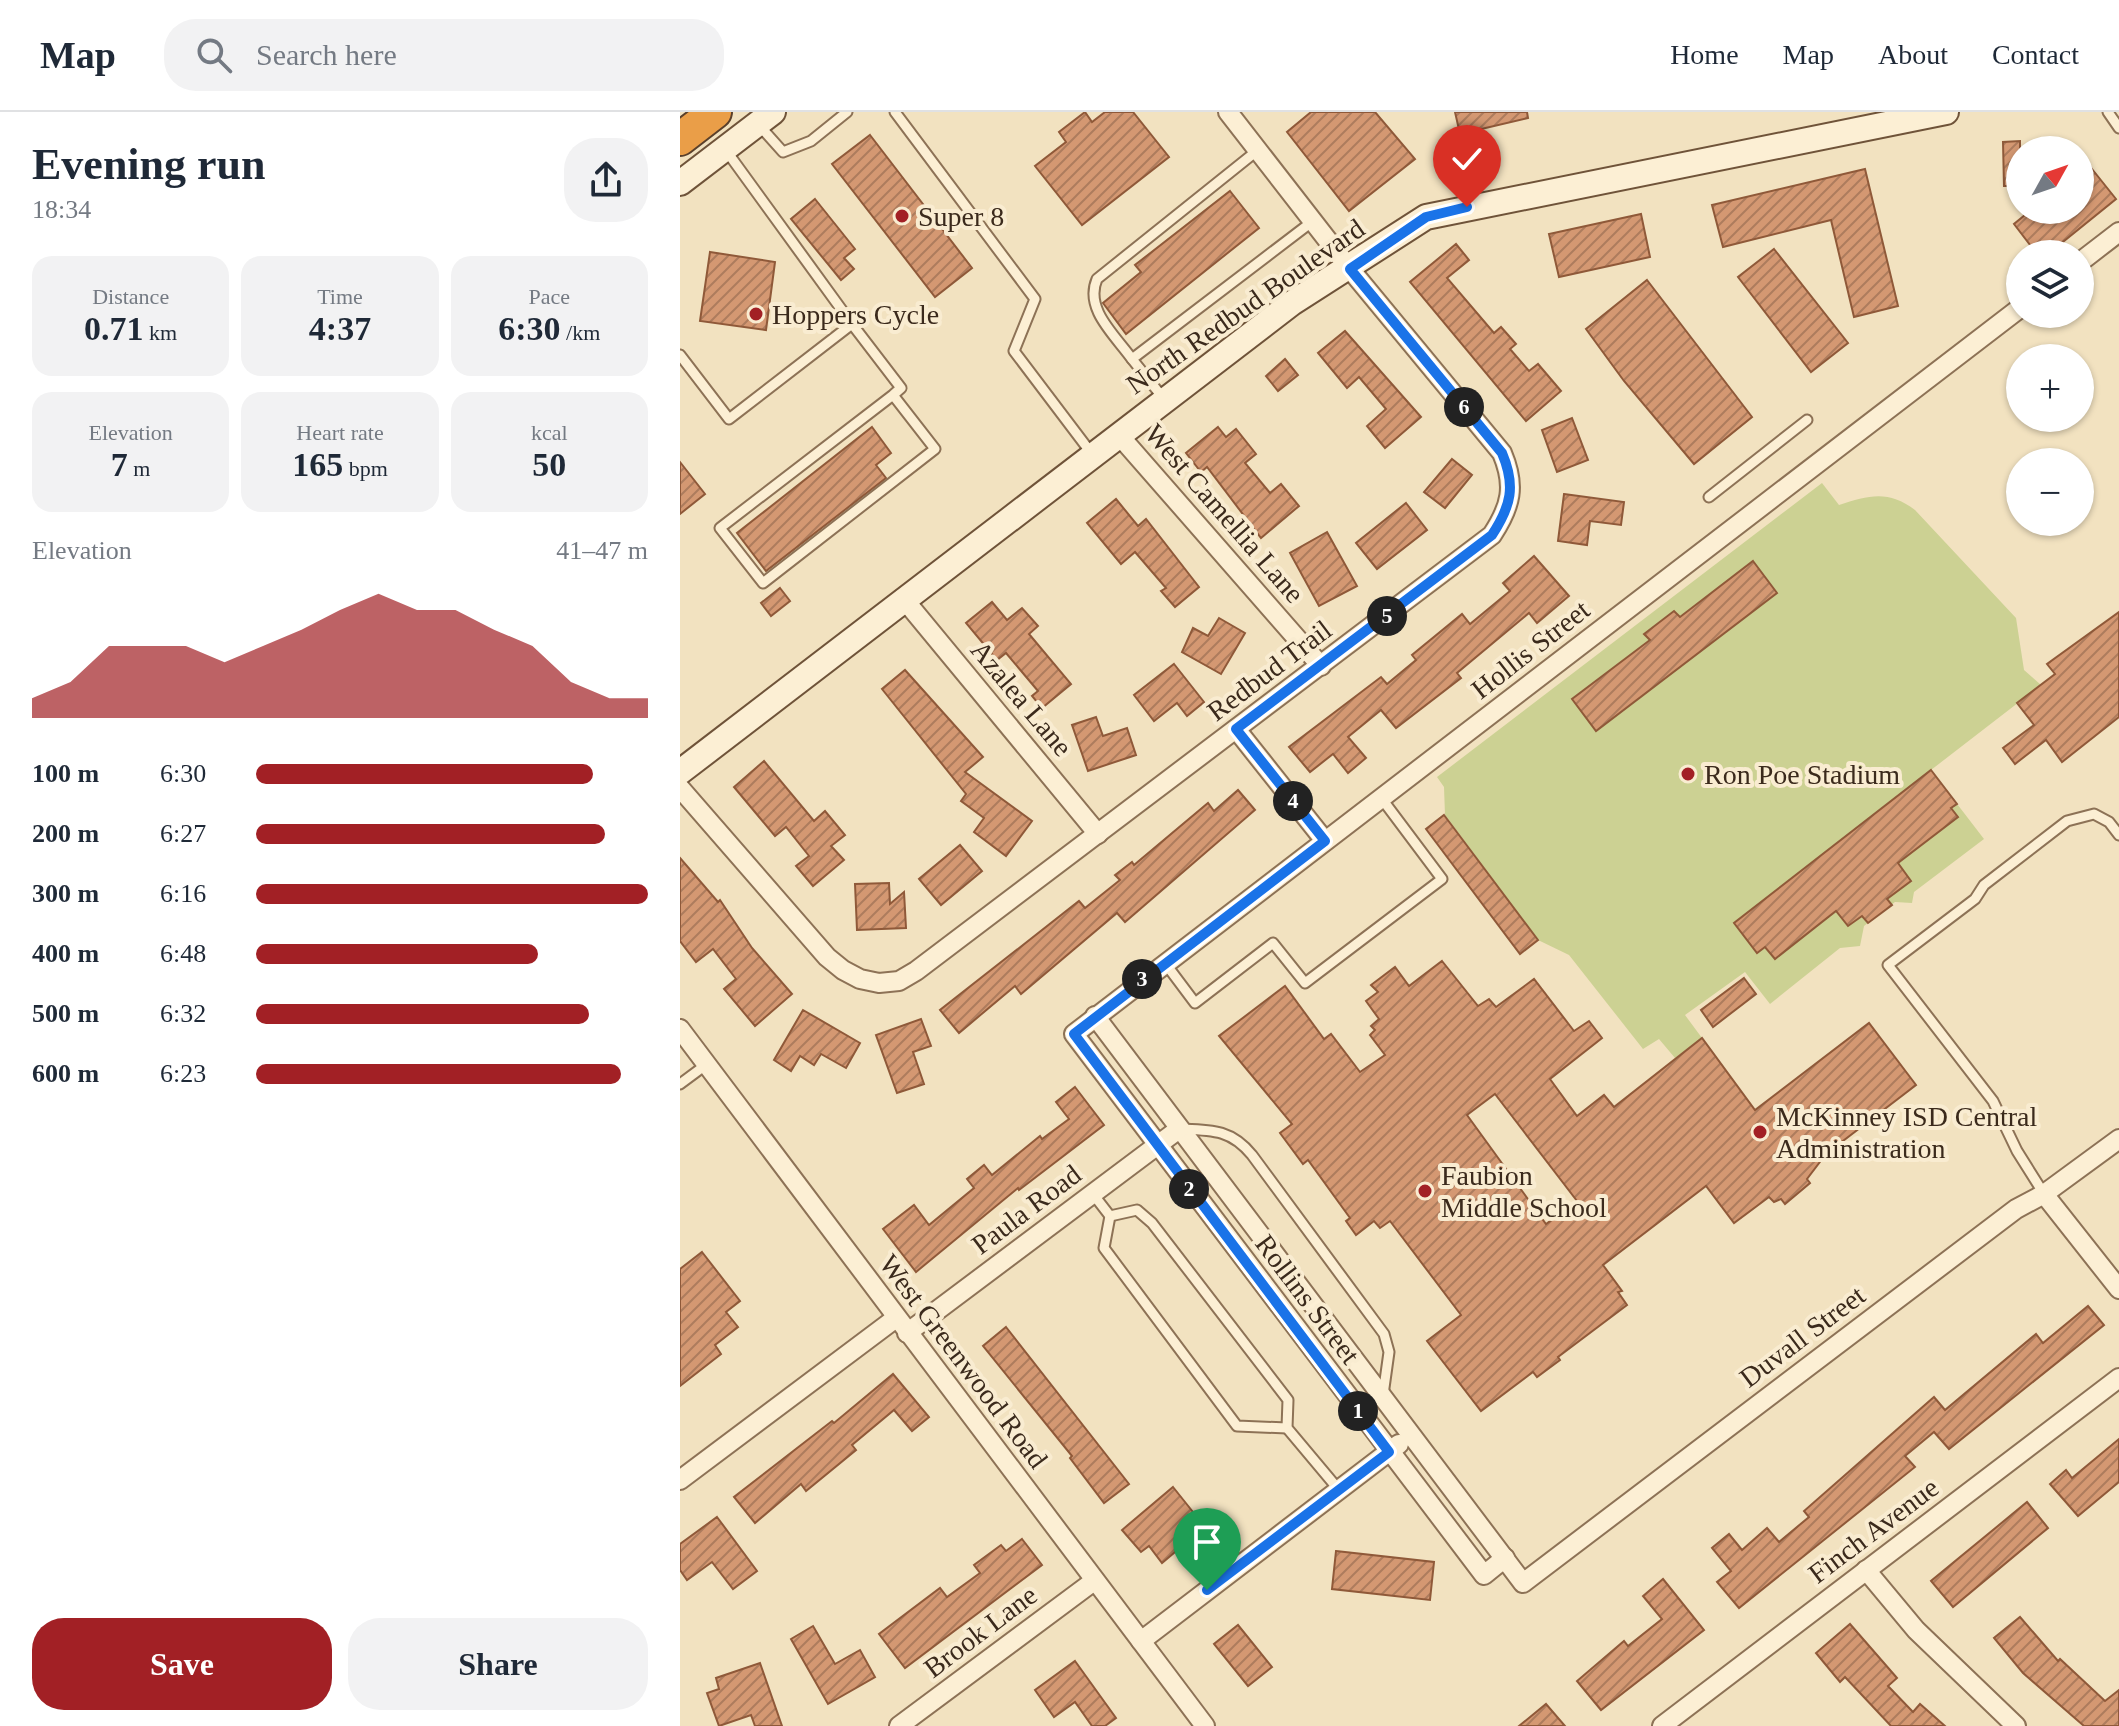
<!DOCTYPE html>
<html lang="en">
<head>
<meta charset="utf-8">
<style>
  :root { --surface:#fff; --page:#f2f2f3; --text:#1f2937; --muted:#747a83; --line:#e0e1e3; --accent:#a22025 }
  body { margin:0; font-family:Georgia,serif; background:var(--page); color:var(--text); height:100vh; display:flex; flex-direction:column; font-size:30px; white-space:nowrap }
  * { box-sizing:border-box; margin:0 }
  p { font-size:26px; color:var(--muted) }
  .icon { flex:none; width:44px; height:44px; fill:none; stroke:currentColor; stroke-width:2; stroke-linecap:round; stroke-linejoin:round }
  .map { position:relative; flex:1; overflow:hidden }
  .details { display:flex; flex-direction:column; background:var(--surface); width:680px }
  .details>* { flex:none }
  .needle { width:52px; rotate:50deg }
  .tools { position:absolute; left:1326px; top:24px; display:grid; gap:16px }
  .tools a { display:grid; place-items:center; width:88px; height:88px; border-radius:50%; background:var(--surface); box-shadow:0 2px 6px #0004; font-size:40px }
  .pin { position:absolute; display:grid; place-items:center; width:68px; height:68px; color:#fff; margin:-82px -34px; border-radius:50% 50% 50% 0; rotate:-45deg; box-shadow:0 0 8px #0007 }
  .pin .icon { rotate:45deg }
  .km { position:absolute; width:40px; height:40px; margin:-20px; border-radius:50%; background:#222; color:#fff; font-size:22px; line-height:40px; text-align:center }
  .round { display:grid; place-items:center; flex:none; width:84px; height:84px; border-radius:32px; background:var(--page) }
  .summary { display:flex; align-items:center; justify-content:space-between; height:136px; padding:0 32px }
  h1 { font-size:44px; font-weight:800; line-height:60px }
  .metrics { display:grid; grid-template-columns:repeat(3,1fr); gap:12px; height:136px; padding:8px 32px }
  .metrics div { display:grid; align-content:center; border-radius:20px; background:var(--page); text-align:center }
  .metrics b { font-size:34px; font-weight:800 }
  .metrics small { font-size:22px; font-weight:400 }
  .metrics p { font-size:22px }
  .chart { height:224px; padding:16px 32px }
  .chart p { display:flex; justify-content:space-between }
  .chart svg { width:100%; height:144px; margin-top:8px; fill:var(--accent); opacity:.7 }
  .cta { display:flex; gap:16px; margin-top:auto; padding:16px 32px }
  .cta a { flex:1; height:92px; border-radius:32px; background:var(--accent); color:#fff; font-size:32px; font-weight:800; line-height:92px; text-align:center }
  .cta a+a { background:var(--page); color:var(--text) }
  ul { padding:0 32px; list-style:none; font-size:26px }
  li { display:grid; grid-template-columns:128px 96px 1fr; align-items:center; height:60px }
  li i { height:20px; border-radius:10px; background:var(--accent) }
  header { display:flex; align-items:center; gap:48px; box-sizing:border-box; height:112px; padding:0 40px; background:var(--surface); border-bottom:2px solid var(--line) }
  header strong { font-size:38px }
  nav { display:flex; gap:44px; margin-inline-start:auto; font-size:28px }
  .search { width:560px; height:72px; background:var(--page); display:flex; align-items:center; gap:20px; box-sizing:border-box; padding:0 28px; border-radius:32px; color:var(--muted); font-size:30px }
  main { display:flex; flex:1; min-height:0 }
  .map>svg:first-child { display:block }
  .pitch { fill:#ccd193 }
  .building { fill:url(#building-hatch); stroke:#8f5939; stroke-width:2; fill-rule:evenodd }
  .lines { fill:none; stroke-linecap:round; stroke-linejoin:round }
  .lane-casing { stroke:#8d7256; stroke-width:13 }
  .street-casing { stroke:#8d7256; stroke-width:22 }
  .secondary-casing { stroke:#6f5339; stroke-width:28 }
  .highway-casing { stroke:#5a402b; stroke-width:36 }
  .lane { stroke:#fcefd4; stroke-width:9 }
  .street { stroke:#fcefd4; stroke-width:18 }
  .secondary { stroke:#fcefd4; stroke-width:24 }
  .highway { stroke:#ea9e48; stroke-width:32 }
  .route-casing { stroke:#fff; stroke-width:16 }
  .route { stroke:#1a73e8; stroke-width:10 }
  .poi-dot { fill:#a22025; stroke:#f9ecd1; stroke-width:3 }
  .labels { text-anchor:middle; stroke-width:8; stroke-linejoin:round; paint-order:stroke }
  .poi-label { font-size:28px; fill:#3b2a1c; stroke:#f9ecd1; text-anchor:start }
  .street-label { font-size:28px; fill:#3b2a1c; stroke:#f9ecd1 }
</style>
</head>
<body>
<header>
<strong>Map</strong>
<div class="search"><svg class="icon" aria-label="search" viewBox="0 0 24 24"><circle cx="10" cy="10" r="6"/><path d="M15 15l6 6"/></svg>Search here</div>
<nav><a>Home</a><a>Map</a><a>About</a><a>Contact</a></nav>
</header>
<main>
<section class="details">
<div class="summary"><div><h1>Evening run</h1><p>18:34</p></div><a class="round"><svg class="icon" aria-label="share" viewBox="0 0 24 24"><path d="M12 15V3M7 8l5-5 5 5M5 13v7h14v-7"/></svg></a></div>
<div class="metrics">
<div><p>Distance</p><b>0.71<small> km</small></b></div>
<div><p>Time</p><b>4:37</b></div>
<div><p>Pace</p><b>6:30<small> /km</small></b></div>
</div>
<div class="metrics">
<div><p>Elevation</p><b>7<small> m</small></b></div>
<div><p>Heart rate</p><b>165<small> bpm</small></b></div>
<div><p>kcal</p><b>50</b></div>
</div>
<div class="chart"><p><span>Elevation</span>41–47 m</p>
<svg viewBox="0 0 160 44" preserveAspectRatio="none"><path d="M0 44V38L10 33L20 22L30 22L40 22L50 27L60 22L70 17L80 11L90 6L100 11L110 11L120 17L130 22L140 33L150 38L160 38V44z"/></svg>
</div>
<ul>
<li><b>100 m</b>6:30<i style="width:86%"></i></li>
<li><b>200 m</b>6:27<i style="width:89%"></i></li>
<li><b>300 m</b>6:16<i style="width:100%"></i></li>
<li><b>400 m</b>6:48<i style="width:72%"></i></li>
<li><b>500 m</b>6:32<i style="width:85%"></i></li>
<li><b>600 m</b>6:23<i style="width:93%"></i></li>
</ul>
<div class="cta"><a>Save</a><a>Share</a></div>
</section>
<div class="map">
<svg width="1439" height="1614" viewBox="0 0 1439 1614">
  <defs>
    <pattern id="building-hatch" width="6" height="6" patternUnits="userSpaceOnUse" patternTransform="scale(2)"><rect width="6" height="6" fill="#d49872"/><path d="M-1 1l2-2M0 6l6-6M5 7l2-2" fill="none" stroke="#ad7c5d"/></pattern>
  </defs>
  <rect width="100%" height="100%" fill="#f2e2c0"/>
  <!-- pitch -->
  <path class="pitch" d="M1142 371 1159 393C1189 383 1209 378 1235 398L1336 506 1344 558 1361 573 1251 658 1304 727 1234 780 1232 791 1215 790 1184 814 1180 834 1160 836 1090 892 1065 860 1005 903 1022 926 995 946 979 927 963 937 889 843 858 828 765 703 764 675 757 665Z"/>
  <!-- building -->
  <g class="building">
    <polygon points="405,0 412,10 425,0 453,0 489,45 402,113 355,54 386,30 379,20"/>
    <polygon points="631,0 695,0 735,47 669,99 607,20"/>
    <polygon points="775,0 847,0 848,6 780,22"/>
    <polygon points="190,23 292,156 255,185 152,52"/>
    <polygon points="1340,29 1340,74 1324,74 1323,30"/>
    <polygon points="1400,42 1436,87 1368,142 1357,142 1334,112 1351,98 1400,98"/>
    <polygon points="1185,57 1218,194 1174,205 1151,108 1043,135 1032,93"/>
    <polygon points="550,79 579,116 446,222 423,191 461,160 455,153"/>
    <polygon points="135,87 175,137 164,146 174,157 161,168 111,107"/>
    <polygon points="961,102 970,145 879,165 869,122"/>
    <polygon points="776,132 789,148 767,166 814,221 821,215 836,232 830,237 849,259 858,252 881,279 846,309 730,170"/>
    <polygon points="1094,137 1168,231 1131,260 1058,165"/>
    <polygon points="30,140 95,150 86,218 20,209"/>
    <polygon points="967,168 1072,305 1014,352 944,269 906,217"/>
    <polygon points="665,219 741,305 705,336 687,314 706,297 679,265 667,276 638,241"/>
    <polygon points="605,247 618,263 598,279 586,264"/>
    <polygon points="892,306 908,348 877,360 862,318"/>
    <polygon points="192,315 211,341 196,353 206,366 86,459 57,421"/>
    <polygon points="538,315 546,325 556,317 576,342 565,351 590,381 601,372 619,394 581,426 527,355 521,360 506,341"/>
    <polygon points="772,347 792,363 765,396 744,380"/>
    <polygon points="0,350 25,382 0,402"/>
    <polygon points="884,382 944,390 941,413 910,409 907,433 878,429"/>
    <polygon points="436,387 458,414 466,407 519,475 495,495 481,479 486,476 455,440 441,452 407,411"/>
    <polygon points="726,391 747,418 697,457 676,431"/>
    <polygon points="647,420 677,474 639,494 610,441"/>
    <polygon points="854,444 889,484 857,511 849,501 777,561 781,566 716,616 701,598 668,625 686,646 668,661 653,642 630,660 609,635 701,565 707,572 736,548 732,543 782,502 790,512 830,479 823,471"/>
    <polygon points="1073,449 1097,481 916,619 892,587 970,528 964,522 994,499 1000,505"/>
    <polygon points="100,476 110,489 91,504 81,491"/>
    <polygon points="312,490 327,508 342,496 358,514 349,522 391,572 362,596 352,584 358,579 326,541 317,548 286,511"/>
    <polygon points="1439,500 1439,605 1382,650 1366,628 1335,652 1323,636 1354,613 1337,591 1375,562 1367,552"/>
    <polygon points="539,506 565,521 541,562 502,540 513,516 528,524"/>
    <polygon points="494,552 524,590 507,604 497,591 474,609 454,583"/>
    <polygon points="225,558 303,645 285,660 352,709 326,744 294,720 304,706 281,689 286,682 202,577"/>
    <polygon points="416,605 423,624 447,616 456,643 408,659 392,613"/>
    <polygon points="84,649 134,709 145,699 165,723 151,734 164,748 133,774 116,754 129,744 106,715 95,724 54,675"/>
    <polygon points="1251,658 1277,692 1271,696 1278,705 1218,751 1231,769 1207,787 1212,793 1188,811 1182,804 1168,814 1156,799 1095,847 1085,835 1077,841 1054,811"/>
    <polygon points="558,678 575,698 445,810 437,801 341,882 335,874 279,921 260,898 399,789 405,796 440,768 435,763 452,750 454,753 528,691 534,699"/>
    <polygon points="764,703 858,828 840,842 746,717"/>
    <polygon points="280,733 302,759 261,793 239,767"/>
    <polygon points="0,746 38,790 40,788 72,836 112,882 75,914 44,877 56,867 33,837 16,850 0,829"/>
    <polygon points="209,771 210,792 224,780 226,816 177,818 175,772"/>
    <path d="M762 849 798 894 809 887 816 895 854 867 894 919 909 909 922 926 870 967 897 1004 924 983 934 995 1022 926 1075 998 1189 911 1236 973 1146 1042 1127 1067 1130 1071 1105 1092 1101 1087 1094 1090 1089 1085 1054 1111 1026 1074 923 1153 942 1179 938 1180 947 1193 878 1245 880 1248 857 1265 853 1260 801 1299 747 1229 781 1203 710 1109 700 1116 694 1109 676 1123 666 1109 670 1106 628 1048 623 1052 600 1021 612 1012 539 924 605 874 644 927 651 922 680 960 705 943 690 923 695 918 691 914 699 907 686 889 698 880 691 873 715 855 729 874ZM815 982 897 1089 866 1112 787 1003Z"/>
    <polygon points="1064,866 1076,882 1033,915 1021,898"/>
    <polygon points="123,898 180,931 166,956 141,942 134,953 120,944 111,959 94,948"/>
    <polygon points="241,907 251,934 233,940 244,972 217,981 196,923"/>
    <polygon points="395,975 424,1013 339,1078 338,1076 236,1160 203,1117 234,1093 249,1113 294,1076 287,1067 304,1053 312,1063 360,1024 362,1027 389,1007 376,990"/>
    <polygon points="22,1140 60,1189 46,1200 58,1215 35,1233 41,1242 0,1274 0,1157"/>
    <polygon points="1408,1194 1424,1213 1269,1337 1254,1320 1225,1344 1235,1355 1059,1496 1037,1470 1051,1459 1032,1436 1049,1422 1062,1438 1087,1416 1099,1430 1129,1405 1124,1399 1254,1285 1265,1298 1356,1222 1363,1231"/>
    <polygon points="326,1215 449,1372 424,1391 390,1346 392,1344 303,1234"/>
    <polygon points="213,1262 249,1305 232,1319 214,1298 172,1333 176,1338 126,1379 121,1372 75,1411 54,1385 152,1309 154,1311"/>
    <polygon points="1439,1327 1439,1370 1398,1404 1370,1372 1386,1358 1392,1366"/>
    <polygon points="493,1375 517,1405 500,1419 508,1429 482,1451 469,1434 461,1440 442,1418"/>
    <polygon points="1347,1390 1368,1416 1273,1495 1251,1469"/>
    <polygon points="37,1405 77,1459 53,1477 32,1450 7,1468 0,1458 0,1432"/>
    <polygon points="342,1427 362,1453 225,1556 199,1522 260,1476 267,1485 300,1461 294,1453 321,1433 326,1439"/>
    <polygon points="656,1439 754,1450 750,1488 652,1477"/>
    <polygon points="983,1467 1024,1518 921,1598 897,1569 944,1529 948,1534 982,1507 963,1484"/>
    <polygon points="1340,1505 1378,1549 1380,1547 1425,1589 1439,1578 1439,1614 1404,1614 1343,1561 1314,1526"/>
    <polygon points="1170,1512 1217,1566 1208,1574 1233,1600 1240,1592 1265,1614 1211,1614 1165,1565 1160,1570 1136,1541"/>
    <polygon points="558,1513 592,1555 568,1574 534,1532"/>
    <polygon points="133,1514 155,1552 180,1538 195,1565 148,1592 111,1527"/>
    <polygon points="395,1549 436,1606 425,1614 412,1614 395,1590 374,1605 355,1578"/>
    <polygon points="80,1551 102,1614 75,1614 71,1603 39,1614 27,1581 39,1577 36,1566"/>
    <polygon points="866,1592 885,1614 839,1614"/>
  </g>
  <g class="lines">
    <defs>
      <g id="lane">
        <polyline points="215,0 355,187 334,239 412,342"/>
        <polyline points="1428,0 1439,16"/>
        <polyline points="78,12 103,40 131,29 167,0"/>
        <polyline points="172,212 221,276 213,283 40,416 83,471 255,337 213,283"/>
        <polyline points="0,243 49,307 172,212 45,37"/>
        <path d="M452 247C435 223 404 197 417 167L578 38"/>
        <polyline points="484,287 452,247 633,109"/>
        <polyline points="1029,385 1127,308"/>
        <polyline points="485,851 515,891 593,831 625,871 762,767 702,687"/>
        <polyline points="0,972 27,952"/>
        <path d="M500 1017C531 1018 551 1017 572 1043L704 1222 709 1240 703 1283"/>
        <polyline points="413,1082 430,1104 457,1098 472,1111 608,1288 607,1316 659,1378"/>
        <polyline points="1364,1082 1337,1039 1313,989 1208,853 1295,787 1304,773 1387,709 1414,702 1429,710 1439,723"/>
        <polyline points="430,1104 424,1136 557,1314 607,1316"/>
      </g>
      <g id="street">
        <polyline points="1400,150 1439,120"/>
        <polyline points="438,322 641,554"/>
        <polyline points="223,486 418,722"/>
        <polyline points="556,617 645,729"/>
        <path d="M0 676 147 845 163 858 180 867 199 871 219 869 236 859 812 423C831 394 836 374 822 341L670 157 548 0"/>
        <polyline points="415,904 843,1471 1336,1097 1364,1082 1439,1027"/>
        <polyline points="0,917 525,1614"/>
        <polyline points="1364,1082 1439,1177"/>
        <polyline points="227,1221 499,1017"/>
        <polyline points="0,1368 216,1206"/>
        <polyline points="825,1446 804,1463 394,922 1340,196"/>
        <polyline points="1186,1458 1236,1518 1336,1614"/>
        <polyline points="461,1529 719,1332"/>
        <polyline points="219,1614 414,1469"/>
        <polyline points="982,1614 1439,1266"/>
      </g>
      <g id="secondary">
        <polyline points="0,71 93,0"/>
        <polyline points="0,660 612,191 746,105 1266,0"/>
      </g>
      <polyline id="highway" points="0,27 35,0"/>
    </defs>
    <!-- lane casing -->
    <use href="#lane" class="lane-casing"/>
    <!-- street casing -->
    <use href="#street" class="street-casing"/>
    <!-- secondary casing -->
    <use href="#secondary" class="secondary-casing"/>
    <!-- highway casing -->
    <use href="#highway" class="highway-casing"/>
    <!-- lane -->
    <use href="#lane" class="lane"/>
    <!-- street -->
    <use href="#street" class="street"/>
    <!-- secondary -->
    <use href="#secondary" class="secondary"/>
    <!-- highway -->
    <use href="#highway" class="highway"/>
  </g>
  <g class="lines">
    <defs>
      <path id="route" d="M527 1478 709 1340 394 922 645 729 556 617 812 423C831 394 836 374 822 341L670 157 746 105 787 95"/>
    </defs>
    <!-- route casing -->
    <use href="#route" class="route-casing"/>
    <!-- route -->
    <use href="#route" class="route"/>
  </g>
  <!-- markers -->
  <g class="poi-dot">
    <circle cx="222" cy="104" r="8"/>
    <circle cx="76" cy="202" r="8"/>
    <circle cx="1008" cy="662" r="8"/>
    <circle cx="1080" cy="1020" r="8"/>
    <circle cx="745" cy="1079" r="8"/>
  </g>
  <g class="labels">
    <!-- poi labels -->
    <g class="poi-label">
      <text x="238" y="114">Super 8</text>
      <text x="92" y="212">Hoppers Cycle</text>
      <text x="1024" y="672">Ron Poe Stadium</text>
      <text x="1096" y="1014">McKinney ISD Central<tspan x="1096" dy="32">Administration</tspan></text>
      <text x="761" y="1073">Faubion<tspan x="761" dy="32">Middle School</tspan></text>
    </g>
    <!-- street labels -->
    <g class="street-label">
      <text transform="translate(565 194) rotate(-35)" y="10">North Redbud Boulevard</text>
      <text transform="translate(545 401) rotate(49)" y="10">West Camellia Lane</text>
      <text transform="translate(850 537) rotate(-38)" y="10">Hollis Street</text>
      <text transform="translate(589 558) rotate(-37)" y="10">Redbud Trail</text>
      <text transform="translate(342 586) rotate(50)" y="10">Azalea Lane</text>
      <text transform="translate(346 1097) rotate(-37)" y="10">Paula Road</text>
      <text transform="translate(628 1187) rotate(53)" y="10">Rollins Street</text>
      <text transform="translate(1122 1224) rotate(-37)" y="10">Duvall Street</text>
      <text transform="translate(284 1249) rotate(53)" y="10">West Greenwood Road</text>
      <text transform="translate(1193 1418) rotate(-37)" y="10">Finch Avenue</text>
      <text transform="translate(300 1519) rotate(-37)" y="10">Brook Lane</text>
    </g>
  </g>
</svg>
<div class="tools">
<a><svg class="needle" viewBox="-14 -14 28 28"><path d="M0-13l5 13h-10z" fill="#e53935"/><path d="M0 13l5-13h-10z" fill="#747a83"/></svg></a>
<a><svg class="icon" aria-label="layers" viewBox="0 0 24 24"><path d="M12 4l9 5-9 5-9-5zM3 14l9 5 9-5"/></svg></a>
<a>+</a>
<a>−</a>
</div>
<div class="pin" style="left:527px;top:1478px;background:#1e9e55"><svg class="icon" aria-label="arrive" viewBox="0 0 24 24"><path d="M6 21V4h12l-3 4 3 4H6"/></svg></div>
<div class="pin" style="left:787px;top:95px;background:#d93025"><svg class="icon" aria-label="check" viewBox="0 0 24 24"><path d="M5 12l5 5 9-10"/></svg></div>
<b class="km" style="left:678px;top:1299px">1</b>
<b class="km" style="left:509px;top:1077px">2</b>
<b class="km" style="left:462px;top:867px">3</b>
<b class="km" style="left:613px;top:689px">4</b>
<b class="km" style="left:707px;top:504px">5</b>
<b class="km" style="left:784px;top:295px">6</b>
</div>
</main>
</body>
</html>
